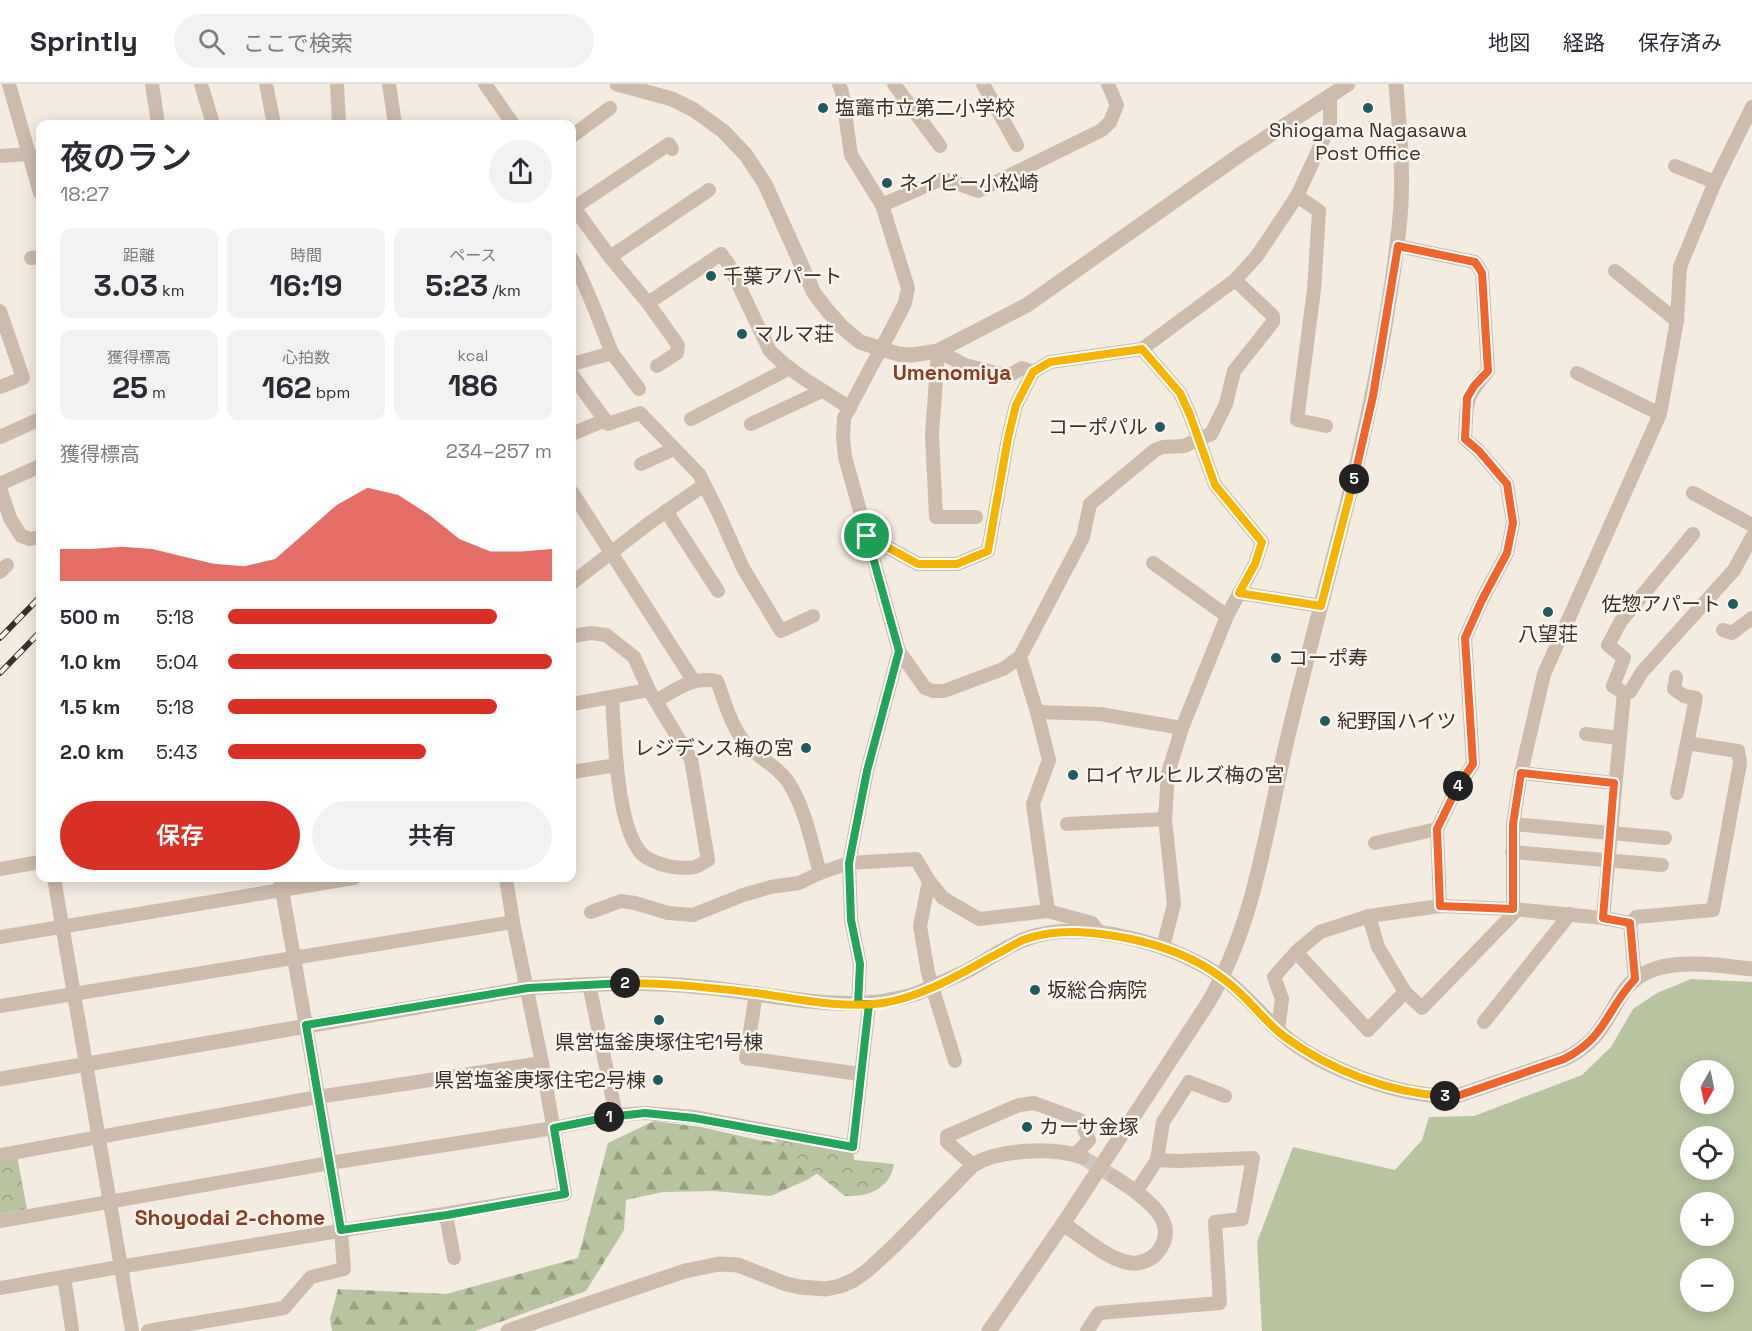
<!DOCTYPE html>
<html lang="ja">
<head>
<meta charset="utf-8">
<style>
  :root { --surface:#fff; --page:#f2f2f3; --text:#2b2b33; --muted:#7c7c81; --line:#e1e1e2; --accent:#d93025 }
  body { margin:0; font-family:"Space Grotesk","Noto Sans JP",sans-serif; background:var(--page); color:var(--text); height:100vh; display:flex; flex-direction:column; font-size:22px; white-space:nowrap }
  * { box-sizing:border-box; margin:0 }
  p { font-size:20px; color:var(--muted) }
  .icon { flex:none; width:33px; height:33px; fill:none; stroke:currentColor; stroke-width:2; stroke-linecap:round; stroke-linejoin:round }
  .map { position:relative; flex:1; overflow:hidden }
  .sheet { position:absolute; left:36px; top:36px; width:540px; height:762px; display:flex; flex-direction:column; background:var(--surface); border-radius:12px; box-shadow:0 3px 15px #0003 }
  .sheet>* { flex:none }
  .needle { width:39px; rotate:189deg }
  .controls { position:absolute; left:1680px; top:976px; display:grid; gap:12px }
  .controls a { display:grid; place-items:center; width:54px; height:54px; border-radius:50%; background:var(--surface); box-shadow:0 3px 15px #0003; font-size:30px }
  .pin { position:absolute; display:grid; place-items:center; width:51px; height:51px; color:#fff; margin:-26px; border:3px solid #fff; border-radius:50%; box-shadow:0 2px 6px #0007 }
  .km { position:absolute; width:30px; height:30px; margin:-15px; border-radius:50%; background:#222; color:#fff; font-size:16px; line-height:30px; text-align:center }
  .round { display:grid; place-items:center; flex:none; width:63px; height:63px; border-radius:32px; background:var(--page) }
  .headline { display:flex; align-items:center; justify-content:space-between; height:102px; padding:0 24px }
  h1 { font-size:33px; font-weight:600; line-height:45px }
  .stats { display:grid; grid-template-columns:repeat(3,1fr); gap:9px; height:102px; padding:6px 24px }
  .stats div { display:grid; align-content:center; border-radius:12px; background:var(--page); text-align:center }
  .stats b { font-size:30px; font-weight:600 }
  .stats small { font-size:16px; font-weight:400 }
  .stats p { font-size:16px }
  .chart { height:168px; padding:12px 24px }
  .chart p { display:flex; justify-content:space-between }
  .chart svg { width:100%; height:108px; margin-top:6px; fill:var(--accent); opacity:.7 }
  .button { display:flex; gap:12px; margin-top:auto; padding:12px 24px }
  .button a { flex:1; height:69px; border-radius:36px; background:var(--accent); color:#fff; font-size:24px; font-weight:600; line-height:69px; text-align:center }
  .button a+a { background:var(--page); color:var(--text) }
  ul { padding:0 24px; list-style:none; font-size:20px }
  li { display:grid; grid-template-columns:96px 72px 1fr; align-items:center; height:45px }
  li i { height:15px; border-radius:8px; background:var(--accent) }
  header { display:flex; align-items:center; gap:36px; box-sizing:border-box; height:84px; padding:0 30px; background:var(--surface); border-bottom:2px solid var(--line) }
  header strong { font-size:28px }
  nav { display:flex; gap:33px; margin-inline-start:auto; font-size:21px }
  .search { width:420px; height:54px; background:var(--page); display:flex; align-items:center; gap:15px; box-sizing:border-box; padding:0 21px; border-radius:33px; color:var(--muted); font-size:22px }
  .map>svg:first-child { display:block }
  .grass { fill:#b8c4a0; fill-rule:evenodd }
  .forest { fill:url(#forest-firs) }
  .park { fill:url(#park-crowns) }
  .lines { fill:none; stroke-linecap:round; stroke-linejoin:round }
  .tertiary-tunnel { stroke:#cfc6bd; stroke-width:15; stroke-dasharray:15 8; stroke-linecap:butt }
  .minor { stroke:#cdbbac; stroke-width:14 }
  .tertiary { stroke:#cdbbac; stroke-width:15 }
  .rail-casing { stroke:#3b302b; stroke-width:6 }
  .rail { stroke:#fbf5ee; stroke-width:4; stroke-dasharray:11; stroke-linecap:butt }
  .minor-bridge { stroke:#cdbbac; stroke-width:14 }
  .tertiary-bridge { stroke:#cdbbac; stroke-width:15 }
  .split-1-casing { stroke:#fff; stroke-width:12 }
  .split-2-casing { stroke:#fff; stroke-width:12 }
  .split-3-casing { stroke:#fff; stroke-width:12 }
  .split-4-casing { stroke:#fff; stroke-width:12 }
  .split-5-casing { stroke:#fff; stroke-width:12 }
  .split-6-casing { stroke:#fff; stroke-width:12 }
  .split-1 { stroke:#22a559; stroke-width:8 }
  .split-2 { stroke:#22a559; stroke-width:8 }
  .split-3 { stroke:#f5b400; stroke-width:8 }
  .split-4 { stroke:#f0652b; stroke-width:8 }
  .split-5 { stroke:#f0652b; stroke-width:8 }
  .split-6 { stroke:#f5b400; stroke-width:8 }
  .poi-dot { fill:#1f5a5e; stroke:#fbf5ee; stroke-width:2 }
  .labels { text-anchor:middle; stroke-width:5; stroke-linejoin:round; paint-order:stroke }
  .poi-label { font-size:20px; fill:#3b302b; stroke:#fbf5ee; text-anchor:start }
  .neighbourhood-label { font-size:21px; font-weight:bold; fill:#8c3b22; stroke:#fbf5ee }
</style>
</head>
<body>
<header>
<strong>Sprintly</strong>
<div class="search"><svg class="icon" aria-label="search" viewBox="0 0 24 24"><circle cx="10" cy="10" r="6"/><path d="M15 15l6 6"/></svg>ここで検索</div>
<nav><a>地図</a><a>経路</a><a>保存済み</a></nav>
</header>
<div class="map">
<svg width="1752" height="1247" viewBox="0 0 1752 1247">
  <defs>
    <pattern id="forest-firs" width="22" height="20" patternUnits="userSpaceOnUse" patternTransform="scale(1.5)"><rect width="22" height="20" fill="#b8c4a0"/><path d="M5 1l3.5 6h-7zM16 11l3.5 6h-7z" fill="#97a083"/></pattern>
    <pattern id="park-crowns" width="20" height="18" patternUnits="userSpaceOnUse" patternTransform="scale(1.5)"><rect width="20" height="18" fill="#b8c4a0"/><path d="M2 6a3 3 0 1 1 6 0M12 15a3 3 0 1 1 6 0" fill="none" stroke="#97a083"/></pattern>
  </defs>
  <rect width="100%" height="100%" fill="#f4ebe1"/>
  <!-- grass -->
  <path class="grass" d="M1691 895 1752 898V1247H1262L1257 1158 1293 1063 1395 1086 1422 1056 1429 1033 1474 1032 1582 991 1611 963 1633 925 1657 909ZM1690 987H1724V1020H1690ZM1690 1053H1724V1086H1690ZM1690 1119H1724V1152H1690ZM1690 1185H1724V1218H1690Z"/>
  <!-- forest -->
  <polygon class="forest" points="654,1037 701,1043 758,1056 845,1069 809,1095 771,1112 713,1107 663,1108 626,1116 624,1146 586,1207 475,1247 332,1247 330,1235 338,1205 446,1210 578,1174 608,1059"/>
  <!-- park -->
  <g class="park">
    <path d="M767 1050 853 1063 854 1076 894 1080C890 1105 868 1113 845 1112Z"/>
    <polygon points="17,1072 27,1125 0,1130 0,1075"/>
  </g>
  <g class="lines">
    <!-- tertiary-tunnel -->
    <polyline class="tertiary-tunnel" points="1082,1073 1114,1093"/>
    <!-- minor -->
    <g class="minor">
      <polyline points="9,0 40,109"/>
      <polyline points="152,0 158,40"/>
      <polyline points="201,0 213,40"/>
      <polyline points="266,0 274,40"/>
      <polyline points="337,0 339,40"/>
      <polyline points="389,0 395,40"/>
      <polyline points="485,0 513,40"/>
      <polyline points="839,0 842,8 851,71 882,121 908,204 905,219 889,250"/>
      <polyline points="894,0 940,62"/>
      <polyline points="983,0 1017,61"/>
      <polyline points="572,52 610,24"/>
      <polyline points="0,72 30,70"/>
      <polyline points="1675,82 1715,98"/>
      <polyline points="1297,112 1319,127 1314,206 1297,336 1326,342"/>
      <polyline points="572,121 610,173 648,219 721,170 728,179 770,267 784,280 803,294 850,324"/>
      <polyline points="882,121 939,96 948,96 978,107 1102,46 1110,38 1117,21 1108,0"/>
      <polyline points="572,125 669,60 672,65"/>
      <path d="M1398 162 1475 178 1482 189 1488 287C1463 315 1467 319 1465 355L1479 367 1507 400 1513 439 1507 469 1482 516 1465 554 1473 680 1456 706 1437 745 1440 822"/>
      <polyline points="610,173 709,106"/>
      <polyline points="31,174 40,173"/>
      <path d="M572 175C588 205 599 237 612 269L572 280"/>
      <polyline points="1615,187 1677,237"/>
      <polyline points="648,219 678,261 677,269 657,282"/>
      <polyline points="0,227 23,294 0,303"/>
      <polyline points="1142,265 1180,309 1190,331 1215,401 1262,458 1255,480 1227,532 1182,644 1168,689 1165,735 1174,820 1163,863"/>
      <polyline points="612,269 639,305"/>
      <polyline points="870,285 844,334 843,352 845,373 899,567 925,604 933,607 944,607 1003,585 1020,573 1083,453 1090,420 1155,366 1163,363 1184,362"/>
      <polyline points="1577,289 1660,330"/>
      <polyline points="572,291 608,340 640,329 699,390 718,428 743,484 781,547 813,532"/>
      <polyline points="691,335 790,284"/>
      <polyline points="751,340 822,307"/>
      <polyline points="572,350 605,336"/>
      <polyline points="1211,350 1226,320 1234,287 1273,238 1273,232 1235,196"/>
      <polyline points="0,353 40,335"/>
      <polyline points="641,380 674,365"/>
      <polyline points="0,400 40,382"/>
      <polyline points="0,404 10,434 21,452 30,455 40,453"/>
      <polyline points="572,408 693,596"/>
      <polyline points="1693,409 1752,441"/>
      <polyline points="666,427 718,507"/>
      <polyline points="976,433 936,433 932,351 938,267 965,281 1008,292 1022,284 1033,288"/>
      <polyline points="867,452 918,480 957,480 988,467 1008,354 1016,321 1033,288 1050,278 1142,265 1235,196 1257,172 1297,112 1330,41 1330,11"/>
      <polyline points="1153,479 1227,532"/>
      <polyline points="0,488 7,481"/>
      <polyline points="572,499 648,440 704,401"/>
      <polyline points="1239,509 1321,522"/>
      <polyline points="1723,546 1732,549 1752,534"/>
      <path d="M572 552 591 549 606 551 634 573 649 606 691 675 708 776C693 786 691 784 673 783 665 782 650 777 643 771 616 746 615 651 612 614"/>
      <polyline points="1020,573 1037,628 1049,676 1033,720 1048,827"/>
      <polyline points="1676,593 1674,605 1684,612 1696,614 1687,659"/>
      <polyline points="1624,609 1613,602 1624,574 1608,561 1621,537 1693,450"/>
      <polyline points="572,620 649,606"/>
      <polyline points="1037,628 1100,630 1182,644"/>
      <polyline points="1586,650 1619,654"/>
      <polyline points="572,688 617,681"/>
      <polyline points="1521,689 1614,699"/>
      <polyline points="1067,740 1165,735"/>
      <polyline points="1513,740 1665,754"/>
      <polyline points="1375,759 1437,745"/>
      <polyline points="1512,768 1662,781"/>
      <polyline points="0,785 40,778"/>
      <polyline points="820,789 849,779 916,775 929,797 943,814 979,835 1048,827 1092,839 1100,849"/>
      <polyline points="54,794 132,1247"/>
      <polyline points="929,797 920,842 928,889 955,977"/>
      <polyline points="1513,825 1513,740 1521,689 1544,590 1660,330 1677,237 1680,183 1715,98 1752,23"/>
      <path d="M591 828 621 817 635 819 668 829 693 831 743 811 771 803 799 799 820 789C812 761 806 727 790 701 781 685 762 676 749 663 732 647 725 618 717 597 692 592 677 605 656 617"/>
      <polyline points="1369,832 1378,863 1405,908 1422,924 1518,825"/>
      <polyline points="1603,834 1624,609 1630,608 1642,588 1734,486 1752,453"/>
      <polyline points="1630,839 1636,833 1713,826 1740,679 1738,667 1687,659 1677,709"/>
      <polyline points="0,853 354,794"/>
      <polyline points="1296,868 1368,946 1405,908"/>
      <polyline points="589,900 616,1031"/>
      <polyline points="756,909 746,974 860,990"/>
      <polyline points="858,920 860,880 851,836 849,779 867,687 899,567"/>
      <polyline points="0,922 513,838"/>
      <polyline points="1484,938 1570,830"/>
      <polyline points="1278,946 1282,915 1274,893 1296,868 1320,848 1369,832 1440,822 1513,825 1603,834 1630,839 1635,895"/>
      <polyline points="0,1071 318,1013 542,979"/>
      <polyline points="973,1081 947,1058 947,1052 1019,1021 1034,1019 1080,1036 1089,1056 1075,1071"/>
      <polyline points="1136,1108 1157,1076 1163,1038 1189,998 1225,1012"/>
      <polyline points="446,1131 454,1174"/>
      <polyline points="0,1137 330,1079 554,1044 616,1031 645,1029 694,1033 853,1063 869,920"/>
      <polyline points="64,1193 72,1245"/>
      <polyline points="0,1204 119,1183 565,1110 542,979 513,838 506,794"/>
      <polyline points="148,1247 284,1224 311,1193 344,1185 341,1146 330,1079 280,794"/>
      <polyline points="1087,1247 1099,1229 1220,1219 1215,1138 1242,1135 1253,1074 1178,1077 1157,1076"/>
    </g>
    <!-- tertiary -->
    <g class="tertiary">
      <polyline points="617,0 672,15 694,26 723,47 746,71 765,100 814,209 827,226 842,243 860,258 898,270 912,271 938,267 1027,221 1241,70 1348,0"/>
      <path d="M967 887C985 877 1004 864 1023 856 1080 833 1175 859 1223 894 1245 910 1262 932 1282 950 1321 985 1409 1017 1460 1011L1564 975C1599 958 1603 940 1622 910 1648 868 1711 881 1752 885"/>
      <path d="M0 995 528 904C586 900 643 897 701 903 773 909 848 933 918 909"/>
      <path d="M1063 1140C1084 1153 1106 1175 1131 1179 1140 1180 1150 1176 1156 1170 1186 1137 1137 1108 1114 1093"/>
      <path d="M508 1247 685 1187 719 1180 738 1181 786 1200 800 1203 826 1205 840 1202 854 1196 868 1186 896 1160 973 1081C999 1065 1054 1063 1082 1073"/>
      <path d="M989 1247 1063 1140 1208 919C1256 838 1266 743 1288 652 1321 513 1363 378 1386 236 1392 197 1399 158 1401 119 1403 79 1399 40 1396 0"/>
    </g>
    <defs>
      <g id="rail">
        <polyline points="0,554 40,513"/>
        <polyline points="0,589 38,550"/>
      </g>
    </defs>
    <!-- rail casing -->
    <use href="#rail" class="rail-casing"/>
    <!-- rail -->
    <use href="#rail" class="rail"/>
    <!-- minor-bridge -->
    <g class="minor-bridge">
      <polyline points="870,285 889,250"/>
      <polyline points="1184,362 1211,350"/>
    </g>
    <!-- tertiary-bridge -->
    <polyline class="tertiary-bridge" points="918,909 967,887"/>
  </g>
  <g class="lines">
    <defs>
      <polyline id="split-1" points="609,1033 645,1029 694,1034 853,1063 869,920 858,920 860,880 851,836 849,779 867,687 899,567 867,452"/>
      <polyline id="split-2" points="609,1033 554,1044 565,1110 447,1131 341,1146 306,941 528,904 625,899"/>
      <path id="split-3" d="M625 899C669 899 713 904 756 909 798 915 841 925 883 919 921 913 957 892 991 873 1002 868 1012 861 1023 856 1057 843 1096 848 1131 855 1163 862 1196 874 1222 894 1246 910 1262 936 1285 953 1330 986 1389 1009 1445 1012"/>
      <path id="split-4" d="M1445 1012 1460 1011 1564 975C1606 954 1606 926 1635 895L1630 839 1603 834 1614 699 1521 689 1513 740V825L1440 822 1437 745 1458 702"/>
      <polyline id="split-5" points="1354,395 1373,312 1398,162 1475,178 1482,189 1488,287 1474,302 1467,314 1465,355 1479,367 1507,400 1513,439 1507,469 1482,516 1465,554 1473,680 1458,702"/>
      <polyline id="split-6" points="867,452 918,480 957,480 988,467 1008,354 1016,321 1033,288 1050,278 1142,265 1180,309 1190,331 1215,401 1262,458 1255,480 1239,509 1321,522 1354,395"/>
    </defs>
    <!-- split-1 casing -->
    <use href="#split-1" class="split-1-casing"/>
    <!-- split-2 casing -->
    <use href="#split-2" class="split-2-casing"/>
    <!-- split-3 casing -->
    <use href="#split-3" class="split-3-casing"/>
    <!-- split-4 casing -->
    <use href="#split-4" class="split-4-casing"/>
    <!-- split-5 casing -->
    <use href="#split-5" class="split-5-casing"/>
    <!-- split-6 casing -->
    <use href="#split-6" class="split-6-casing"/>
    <!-- split-1 -->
    <use href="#split-1" class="split-1"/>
    <!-- split-2 -->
    <use href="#split-2" class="split-2"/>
    <!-- split-3 -->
    <use href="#split-3" class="split-3"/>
    <!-- split-4 -->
    <use href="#split-4" class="split-4"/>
    <!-- split-5 -->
    <use href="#split-5" class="split-5"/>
    <!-- split-6 -->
    <use href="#split-6" class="split-6"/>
  </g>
  <!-- markers -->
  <g class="poi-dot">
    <circle cx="823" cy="24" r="6"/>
    <circle cx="1368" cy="24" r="6"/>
    <circle cx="887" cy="99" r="6"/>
    <circle cx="711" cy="192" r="6"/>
    <circle cx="742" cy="250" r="6"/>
    <circle cx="1160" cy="343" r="6"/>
    <circle cx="1733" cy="520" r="6"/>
    <circle cx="1548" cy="528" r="6"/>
    <circle cx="1276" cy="574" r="6"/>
    <circle cx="1325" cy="637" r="6"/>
    <circle cx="806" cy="664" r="6"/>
    <circle cx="1073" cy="691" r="6"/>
    <circle cx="1035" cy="906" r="6"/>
    <circle cx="659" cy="936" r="6"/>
    <circle cx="658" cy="996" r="6"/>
    <circle cx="1027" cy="1043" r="6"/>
  </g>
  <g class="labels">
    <!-- poi labels -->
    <g class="poi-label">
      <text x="835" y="31">塩竈市立第二小学校</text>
      <text x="1368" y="53" text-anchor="middle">Shiogama Nagasawa<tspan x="1368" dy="23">Post Office</tspan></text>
      <text x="899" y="106">ネイビー小松崎</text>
      <text x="723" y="199">千葉アパート</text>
      <text x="754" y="257">マルマ荘</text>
      <text x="1148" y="350" text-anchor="end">コーポパル</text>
      <text x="1721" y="527" text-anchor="end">佐惣アパート</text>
      <text x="1548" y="557" text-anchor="middle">八望荘</text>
      <text x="1288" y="581">コーポ寿</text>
      <text x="1337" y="644">紀野国ハイツ</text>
      <text x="794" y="671" text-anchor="end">レジデンス梅の宮</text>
      <text x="1085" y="698">ロイヤルヒルズ梅の宮</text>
      <text x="1047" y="913">坂総合病院</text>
      <text x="659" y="965" text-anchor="middle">県営塩釜庚塚住宅1号棟</text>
      <text x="646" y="1003" text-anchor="end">県営塩釜庚塚住宅2号棟</text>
      <text x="1039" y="1050">カーサ金塚</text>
    </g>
    <!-- neighbourhood labels -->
    <g class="neighbourhood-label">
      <text x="952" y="296">Umenomiya</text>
      <text x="230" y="1141">Shoyodai 2-chome</text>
    </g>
  </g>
</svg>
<div class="controls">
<a><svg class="needle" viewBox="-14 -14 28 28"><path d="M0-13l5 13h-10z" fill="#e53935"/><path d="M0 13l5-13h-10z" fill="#7c7c81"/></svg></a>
<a><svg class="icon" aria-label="locate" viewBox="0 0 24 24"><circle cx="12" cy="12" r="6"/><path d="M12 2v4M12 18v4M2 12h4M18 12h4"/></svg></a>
<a>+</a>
<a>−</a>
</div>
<div class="pin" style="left:867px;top:452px;background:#1e9e55"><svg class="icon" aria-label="arrive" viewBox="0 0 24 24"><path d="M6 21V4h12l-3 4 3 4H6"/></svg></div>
<b class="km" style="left:609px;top:1033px">1</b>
<b class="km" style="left:625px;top:899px">2</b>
<b class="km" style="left:1445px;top:1012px">3</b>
<b class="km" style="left:1458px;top:702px">4</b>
<b class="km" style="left:1354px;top:395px">5</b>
<section class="sheet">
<div class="headline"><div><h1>夜のラン</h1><p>18:27</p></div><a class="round"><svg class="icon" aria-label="share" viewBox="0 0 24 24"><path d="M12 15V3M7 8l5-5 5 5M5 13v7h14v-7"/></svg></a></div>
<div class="stats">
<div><p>距離</p><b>3.03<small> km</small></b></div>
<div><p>時間</p><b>16:19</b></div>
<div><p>ペース</p><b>5:23<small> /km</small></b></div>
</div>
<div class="stats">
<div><p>獲得標高</p><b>25<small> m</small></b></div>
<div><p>心拍数</p><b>162<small> bpm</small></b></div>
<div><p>kcal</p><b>186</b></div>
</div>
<div class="chart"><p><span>獲得標高</span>234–257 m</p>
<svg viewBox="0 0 160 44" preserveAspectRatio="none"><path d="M0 44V31L10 31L20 30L30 31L40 34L50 37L60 38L70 35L80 24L90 13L100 6L110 9L120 17L130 27L140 32L150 32L160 31V44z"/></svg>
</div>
<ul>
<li><b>500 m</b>5:18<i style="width:83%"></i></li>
<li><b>1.0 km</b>5:04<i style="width:100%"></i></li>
<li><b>1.5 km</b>5:18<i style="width:83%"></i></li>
<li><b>2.0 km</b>5:43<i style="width:61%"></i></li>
</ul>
<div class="button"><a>保存</a><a>共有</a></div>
</section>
</div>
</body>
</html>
